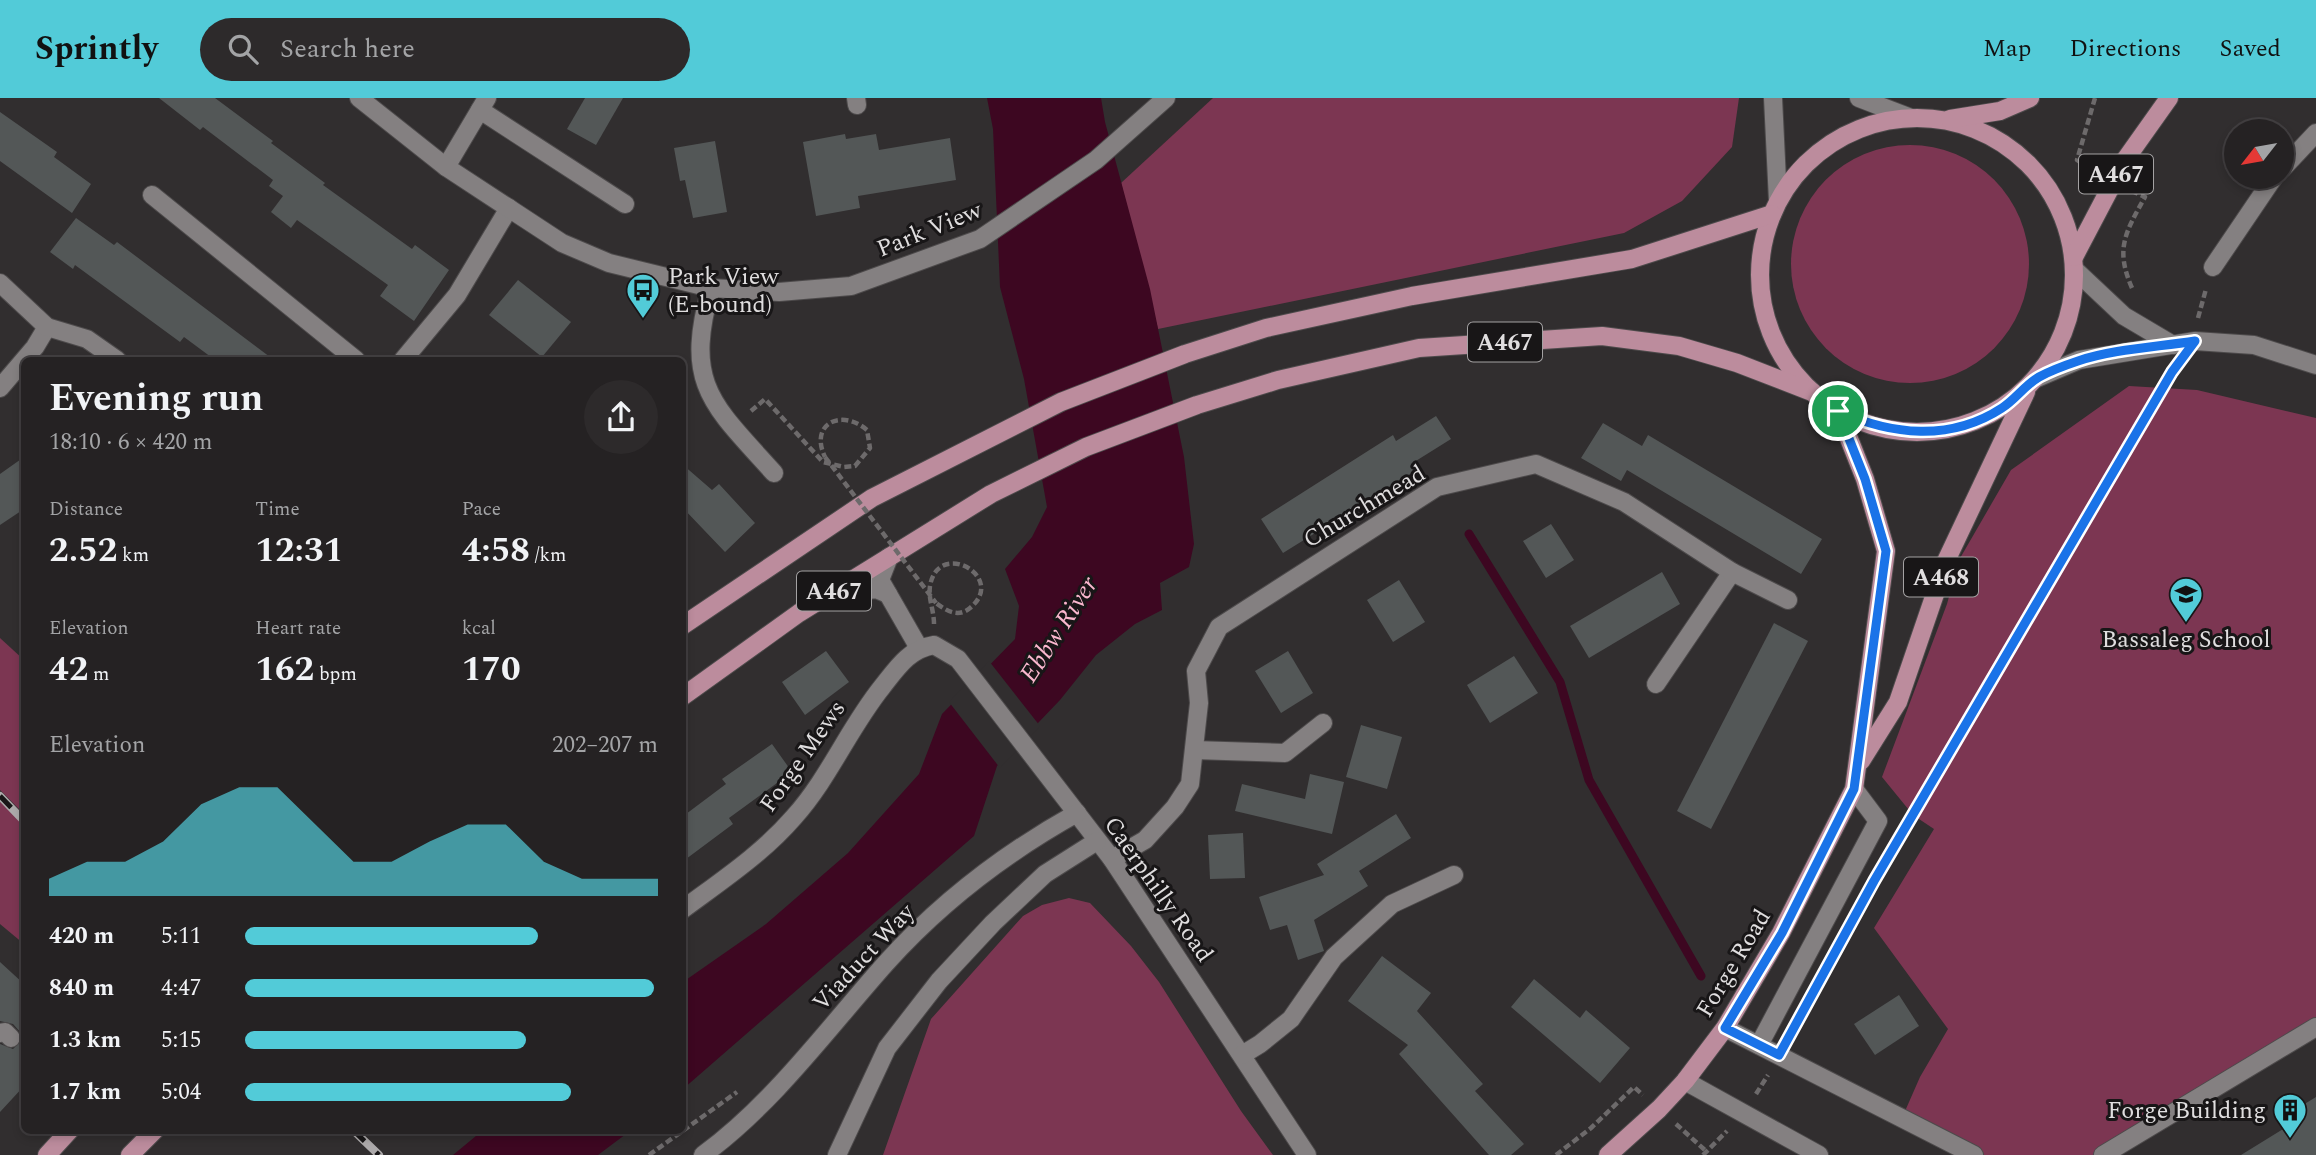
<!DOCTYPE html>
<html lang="en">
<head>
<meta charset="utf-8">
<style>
  :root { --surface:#252223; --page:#2d2a2b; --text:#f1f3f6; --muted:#a3a4a6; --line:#423f41; --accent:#52cbd8 }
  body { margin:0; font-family:Spectral,serif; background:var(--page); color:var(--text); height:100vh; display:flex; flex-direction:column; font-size:26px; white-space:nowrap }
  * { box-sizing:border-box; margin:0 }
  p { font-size:23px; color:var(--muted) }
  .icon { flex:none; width:38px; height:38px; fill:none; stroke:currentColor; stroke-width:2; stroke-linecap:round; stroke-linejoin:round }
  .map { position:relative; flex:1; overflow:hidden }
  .sheet { position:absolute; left:21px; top:259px; width:665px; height:777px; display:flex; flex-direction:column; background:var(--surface); border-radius:10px; box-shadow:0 4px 10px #0003,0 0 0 2px var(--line) }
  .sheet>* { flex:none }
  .needle { width:46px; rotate:239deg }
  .buttons { position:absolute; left:2224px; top:21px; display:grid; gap:14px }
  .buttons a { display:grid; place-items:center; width:70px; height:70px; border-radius:50%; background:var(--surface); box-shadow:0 4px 10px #0003,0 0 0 2px var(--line); font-size:35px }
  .pin { position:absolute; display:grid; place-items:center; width:60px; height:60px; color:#fff; margin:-30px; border:4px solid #fff; border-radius:50%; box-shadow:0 2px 7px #0007 }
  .round { display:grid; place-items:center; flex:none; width:74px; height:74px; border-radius:37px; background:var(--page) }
  .overview { display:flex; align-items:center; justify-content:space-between; height:119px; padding:0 28px }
  h1 { font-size:38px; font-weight:700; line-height:52px }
  .metrics { display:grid; grid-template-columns:repeat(3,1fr); gap:10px; height:119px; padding:7px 28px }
  .metrics div { display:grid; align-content:center }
  .metrics b { font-size:35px; font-weight:700 }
  .metrics small { font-size:19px; font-weight:400 }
  .metrics p { font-size:19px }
  .chart { height:196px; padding:14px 28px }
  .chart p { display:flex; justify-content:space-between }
  .chart svg { width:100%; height:126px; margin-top:7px; fill:var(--accent); opacity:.7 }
  ul { padding:0 28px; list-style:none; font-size:23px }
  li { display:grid; grid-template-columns:112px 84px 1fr; align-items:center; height:52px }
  li i { height:18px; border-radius:9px; background:var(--accent) }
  header { display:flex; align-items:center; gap:42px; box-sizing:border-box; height:98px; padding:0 35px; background:var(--accent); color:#111 }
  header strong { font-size:33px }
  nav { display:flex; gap:38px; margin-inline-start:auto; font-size:24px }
  .search { width:490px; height:63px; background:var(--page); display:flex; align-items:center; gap:18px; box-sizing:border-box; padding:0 24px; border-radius:38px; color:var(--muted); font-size:26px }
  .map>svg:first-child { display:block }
  .green { fill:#7c3652 }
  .water { fill:#3d0721 }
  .pier { fill:#312e2f }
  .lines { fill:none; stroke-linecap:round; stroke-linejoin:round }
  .stream { stroke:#3d0721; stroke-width:9 }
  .building { fill:#535757 }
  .lane-casing { stroke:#4d4a4b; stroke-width:20 }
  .street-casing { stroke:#4d4a4b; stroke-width:20 }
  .secondary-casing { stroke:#4d4a4b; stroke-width:20 }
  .primary-casing { stroke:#4d4a4b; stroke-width:20 }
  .path { stroke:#6d6a6b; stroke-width:4.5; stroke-dasharray:7 3.5; stroke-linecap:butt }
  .lane { stroke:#848081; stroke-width:18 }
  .street { stroke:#848081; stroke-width:18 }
  .secondary { stroke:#848081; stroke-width:18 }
  .primary { stroke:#bc8c9d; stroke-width:18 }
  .rail-casing { stroke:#adaaab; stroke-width:8 }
  .rail { stroke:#181617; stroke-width:5; stroke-dasharray:16; stroke-linecap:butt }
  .path-bridge { stroke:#6d6a6b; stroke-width:4.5; stroke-dasharray:7 3.5; stroke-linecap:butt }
  .route-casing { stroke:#fff; stroke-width:14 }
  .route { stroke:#1a73e8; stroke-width:9 }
  .labels { text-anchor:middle; stroke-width:6; stroke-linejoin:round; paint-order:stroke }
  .shield { fill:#181617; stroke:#a4a2a3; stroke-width:2 }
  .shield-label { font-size:23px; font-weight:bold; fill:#e0dedf }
  .street-label { font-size:24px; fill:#e0dedf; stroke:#181617 }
  .poi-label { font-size:24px; fill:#e0dedf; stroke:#181617; text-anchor:start }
  .water-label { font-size:26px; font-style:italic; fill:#fab7ce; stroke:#181617 }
</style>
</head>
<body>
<header>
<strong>Sprintly</strong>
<div class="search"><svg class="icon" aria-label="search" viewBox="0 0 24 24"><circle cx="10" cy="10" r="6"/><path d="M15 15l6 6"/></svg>Search here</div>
<nav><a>Map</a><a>Directions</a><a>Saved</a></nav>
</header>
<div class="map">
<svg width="2316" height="1057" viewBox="0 0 2316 1057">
  <rect width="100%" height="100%" fill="#312e2f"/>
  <!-- green -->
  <g class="green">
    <polygon points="1213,0 1739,0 1732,49 1682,103 1624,135 1158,231 1121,85"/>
    <circle cx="1910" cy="166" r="119"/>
    <polygon points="2129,288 2197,292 2316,320 2316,929 2103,1057 1974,1057 1902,1020 1920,979 1948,931 1874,830 1934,731 1913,717 1882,679 1947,506 1959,462 2011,372"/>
    <polygon points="0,540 24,562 24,716 0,692"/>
    <polygon points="0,702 24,727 24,846 0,826"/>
    <polygon points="1069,800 1090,805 1131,848 1159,884 1241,1013 1273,1057 883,1057 931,921 1023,818 1042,807"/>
  </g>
  <!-- water -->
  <g class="water">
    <polygon points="987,0 1101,0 1105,24 1150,191 1184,359 1194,446 1189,469 1160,485 1162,512 1135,526 1096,557 1060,602 997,668 974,738 683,991 683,884 766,826 848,755 919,676 942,616 1015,541 1019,508 1005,471 1032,439 1047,409 1024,281 1000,189 993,31"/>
    <polygon points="482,1033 482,1032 630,1033 598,1057 453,1057"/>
  </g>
  <!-- pier -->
  <polygon class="pier" points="989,563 1040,628 1000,670 949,604"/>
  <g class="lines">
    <!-- stream -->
    <polyline class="stream" points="1469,436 1560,584 1589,682 1701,878"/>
  </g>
  <!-- building -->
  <g class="building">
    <polygon points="159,0 215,0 273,43 271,45 325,85 323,87 412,151 415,147 449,172 414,223 380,198 388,187 297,122 291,130 271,114 283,98 269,88 273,82 203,29 200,32"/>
    <polygon points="585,0 623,0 596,47 567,31"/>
    <polygon points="0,14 57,54 54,59 91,86 72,115 0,63"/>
    <polygon points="845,36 846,41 876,36 879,52 950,40 956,82 858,98 860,110 816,118 803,44"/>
    <polygon points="715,43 727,114 693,120 685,82 680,83 674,50"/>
    <polygon points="76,120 114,147 117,144 274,262 215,262 184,239 180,244 75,167 73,171 50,154"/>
    <polygon points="518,182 571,224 542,259 489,217"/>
    <polygon points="1436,318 1451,341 1411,366 1415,373 1283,455 1261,421 1393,337 1396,343"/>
    <polygon points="1603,325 1642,348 1648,337 1822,441 1801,476 1627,372 1621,383 1581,360"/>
    <polygon points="24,359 24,411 0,427 0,376"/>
    <polygon points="682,366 712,392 719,386 755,425 725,454 682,409"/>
    <polygon points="1551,426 1574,462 1546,480 1523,443"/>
    <polygon points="1662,474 1680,506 1589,560 1570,528"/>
    <polygon points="1399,482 1425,524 1393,544 1367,502"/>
    <polygon points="1774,525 1808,543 1711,731 1677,713"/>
    <polygon points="826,553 849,584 805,617 782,584"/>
    <polygon points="1288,553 1313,595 1281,615 1255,573"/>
    <polygon points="1514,558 1538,595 1490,625 1467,587"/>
    <polygon points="1361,627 1402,639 1387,691 1346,679"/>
    <polygon points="772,646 792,674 729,720 733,726 682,764 682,719 726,686 722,681"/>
    <polygon points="1310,676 1344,684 1332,736 1235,713 1242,686 1305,701"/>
    <polygon points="1396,716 1411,740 1359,773 1368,788 1314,822 1324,853 1298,862 1287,827 1270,832 1259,799 1324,777 1317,766"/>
    <polygon points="1243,735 1245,780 1210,781 1208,737"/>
    <polygon points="1382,858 1431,895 1417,913 1483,986 1475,993 1524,1046 1511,1057 1489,1057 1399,956 1408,947 1348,903"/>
    <polygon points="0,864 24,886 24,988 0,1014 0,946 13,951 22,942 22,936 13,926 0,923"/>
    <polygon points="1534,881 1580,920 1586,912 1630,950 1600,985 1511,909"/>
    <polygon points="1899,897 1919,928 1875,957 1854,926"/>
    <polygon points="2316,999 2316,1057 2241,1057 2288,1028 2283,1019"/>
  </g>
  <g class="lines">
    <defs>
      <g id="lane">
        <polyline points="480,12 625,106"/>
        <polyline points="152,97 356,262"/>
        <polyline points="0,290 35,249 47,229"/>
        <polyline points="889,459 880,482 919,550"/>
        <polyline points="830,497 876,491 888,496"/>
        <polyline points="1194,652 1285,655 1323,625"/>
        <polyline points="1725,930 1974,1057"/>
        <polyline points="0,935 5,934 11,940"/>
        <polyline points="1759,947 1878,723 1854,691"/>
        <polyline points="2103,1057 2316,929"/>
      </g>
      <g id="street">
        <polyline points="856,0 857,7"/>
        <polyline points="446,69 487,0"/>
        <polyline points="2282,71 2316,35"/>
        <polyline points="2213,169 2274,79"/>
        <polyline points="2074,171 2124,218 2173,247"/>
        <polyline points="0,185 47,229 87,241 117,262"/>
        <path d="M711 190C683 287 713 307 774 375"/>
        <polyline points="403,262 457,197 509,110"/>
        <polyline points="2037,280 2079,262 2195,243 2254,247 2316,267"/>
        <polyline points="1656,586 1732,474"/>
        <polyline points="1112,761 1145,742 1175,709 1190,686 1199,605 1196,573 1219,529 1437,389 1536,366 1624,404 1732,474 1788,502"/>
        <path d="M682 812C721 783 762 756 794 719 829 680 849 630 882 589 897 570 909 551 934 547L958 561 1112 761 1307 1057"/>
        <polyline points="1242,957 1260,946 1291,921 1334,859 1392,806 1454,777"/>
        <polyline points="1685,983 1819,1057"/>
        <path d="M703 1057C774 1005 828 930 886 865 940 805 1007 754 1077 715"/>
        <polyline points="837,1057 887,950 939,883 993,825 1045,776 1097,743"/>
      </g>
      <g id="secondary">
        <polyline points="359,0 446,69 562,145 609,165 711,190 779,194 851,188 980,141 1096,62 1166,0"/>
        <polyline points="1773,0 1778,103"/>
        <polyline points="1859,0 1911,20"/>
      </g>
      <g id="primary">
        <circle cx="1917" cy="177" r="157"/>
        <polyline points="1950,21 2000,13 2030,0"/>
        <polyline points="2074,159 2125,62 2169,0"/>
        <polyline points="682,528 872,400 1061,304 1185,256 1266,230 1412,198 1632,161 1772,116"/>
        <polyline points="682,599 799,515 991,396 1086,349 1197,307 1278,282 1419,250 1602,238 1679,248 1737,265 1812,294"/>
        <polyline points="1861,663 1898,604 1947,461 2026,294"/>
        <polyline points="47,1057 70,1032"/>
        <polyline points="130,1057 155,1032"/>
        <polyline points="1608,1057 1659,1011 1685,983 1725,930 1781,835 1854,691 1886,453 1865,381 1838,313"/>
      </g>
    </defs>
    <!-- lane casing -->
    <use href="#lane" class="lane-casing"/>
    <!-- street casing -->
    <use href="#street" class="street-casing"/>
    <!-- secondary casing -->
    <use href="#secondary" class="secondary-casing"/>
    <!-- primary casing -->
    <use href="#primary" class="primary-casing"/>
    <!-- path -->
    <g class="path">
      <polyline points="2095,0 2077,62 2095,74"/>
      <path d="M2132 190C2115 151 2125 135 2145 99L2134 94"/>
      <polyline points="2198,220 2206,191"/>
      <path d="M751 313 765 301 823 364 844 369 855 368 870 350 867 332C841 310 809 326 825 359"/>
      <path d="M934 526C934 512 928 501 930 488 938 440 1008 479 970 510 958 520 947 513 936 505"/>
      <polyline points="1896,746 2175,270"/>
      <polyline points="1756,996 1768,977"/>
      <polyline points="1676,1026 1706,1053"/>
      <polyline points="649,1057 737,994"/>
      <polyline points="1556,1057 1591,1030 1634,989 1643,997"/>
      <polyline points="1703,1057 1727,1033"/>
    </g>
    <!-- lane -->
    <use href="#lane" class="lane"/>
    <!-- street -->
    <use href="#street" class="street"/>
    <!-- secondary -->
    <use href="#secondary" class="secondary"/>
    <!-- primary -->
    <use href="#primary" class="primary"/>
    <defs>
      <g id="rail">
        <polyline points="0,698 24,723"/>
        <polyline points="353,1032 379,1057"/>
      </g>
    </defs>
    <!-- rail casing -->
    <use href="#rail" class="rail-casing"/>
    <!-- rail -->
    <use href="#rail" class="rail"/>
    <!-- path-bridge -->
    <polyline class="path-bridge" points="825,359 936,505"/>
  </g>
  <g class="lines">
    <defs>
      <path id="route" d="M2195 243 2172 274 1874 783 1779 957 1725 930 1782 835 1854 691 1886 453 1865 381 1838 313C1891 337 1950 344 2002 310 2015 302 2025 287 2039 279 2050 273 2066 267 2078 263 2113 251 2158 249 2195 243Z"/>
    </defs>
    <!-- route casing -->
    <use href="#route" class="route-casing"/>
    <!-- route -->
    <use href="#route" class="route"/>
  </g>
  <!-- icons -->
  <defs>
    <symbol id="bus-pin" viewBox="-11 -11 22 30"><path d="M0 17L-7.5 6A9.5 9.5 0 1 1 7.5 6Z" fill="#52cbd8" stroke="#181617"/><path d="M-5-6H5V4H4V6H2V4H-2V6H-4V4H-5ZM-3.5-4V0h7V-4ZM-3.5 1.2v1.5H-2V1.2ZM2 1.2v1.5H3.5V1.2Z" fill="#111"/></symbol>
    <symbol id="school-pin" viewBox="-11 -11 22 30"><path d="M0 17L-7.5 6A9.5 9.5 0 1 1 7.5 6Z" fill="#52cbd8" stroke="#181617"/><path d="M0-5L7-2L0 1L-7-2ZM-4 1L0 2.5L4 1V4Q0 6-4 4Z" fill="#111"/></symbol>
    <symbol id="building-pin" viewBox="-11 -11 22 30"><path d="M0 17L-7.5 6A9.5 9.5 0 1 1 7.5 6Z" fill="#52cbd8" stroke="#181617"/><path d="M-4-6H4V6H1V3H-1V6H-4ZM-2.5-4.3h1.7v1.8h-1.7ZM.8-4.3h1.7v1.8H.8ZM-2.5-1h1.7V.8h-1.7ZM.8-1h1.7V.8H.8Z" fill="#111"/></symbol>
  </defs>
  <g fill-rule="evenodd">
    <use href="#bus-pin" x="624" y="173" width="38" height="52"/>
    <use href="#school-pin" x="2167" y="477" width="38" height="52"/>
    <use href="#building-pin" x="2271" y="993" width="38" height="52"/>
  </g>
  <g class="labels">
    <!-- shield labels -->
    <g class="shield">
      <rect x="2079" y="56.5" width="74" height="39" rx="5"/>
      <rect x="1468" y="224.5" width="74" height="39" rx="5"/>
      <rect x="1904" y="459.5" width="74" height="39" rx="5"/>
      <rect x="797" y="473.5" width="74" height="39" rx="5"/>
    </g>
    <g class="shield-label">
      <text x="2116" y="84">A467</text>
      <text x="1505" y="252">A467</text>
      <text x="1941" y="487">A468</text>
      <text x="834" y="501">A467</text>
    </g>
    <!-- street labels -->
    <g class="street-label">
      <text transform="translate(929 131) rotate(-22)" y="8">Park View</text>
      <text transform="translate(1364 408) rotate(-31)" y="8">Churchmead</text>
      <text transform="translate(802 658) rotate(-55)" y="8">Forge Mews</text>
      <text transform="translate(1159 791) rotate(55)" y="8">Caerphilly Road</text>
      <text transform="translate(863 859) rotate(-47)" y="8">Viaduct Way</text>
      <text transform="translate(1733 865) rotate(-59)" y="8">Forge Road</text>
    </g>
    <!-- poi labels -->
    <g class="poi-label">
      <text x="668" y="186">Park View<tspan x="668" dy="28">(E-bound)</tspan></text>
      <text x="2186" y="549" text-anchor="middle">Bassaleg School</text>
      <text x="2266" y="1020" text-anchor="end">Forge Building</text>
    </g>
    <!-- water labels -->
    <g class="water-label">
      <text transform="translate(1058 531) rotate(-57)" y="9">Ebbw River</text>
    </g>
  </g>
</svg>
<div class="buttons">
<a><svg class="needle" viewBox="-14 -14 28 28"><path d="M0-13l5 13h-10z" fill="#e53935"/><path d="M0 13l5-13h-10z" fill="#a3a4a6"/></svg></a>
</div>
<div class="pin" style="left:1838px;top:313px;background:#1e9e55"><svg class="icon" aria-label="arrive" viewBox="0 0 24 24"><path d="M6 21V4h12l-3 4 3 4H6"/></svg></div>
<section class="sheet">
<div class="overview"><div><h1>Evening run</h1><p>18:10 · 6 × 420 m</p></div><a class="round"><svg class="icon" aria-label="share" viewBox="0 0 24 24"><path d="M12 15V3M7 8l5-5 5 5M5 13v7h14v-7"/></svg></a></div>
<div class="metrics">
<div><p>Distance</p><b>2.52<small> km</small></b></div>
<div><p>Time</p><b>12:31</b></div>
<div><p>Pace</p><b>4:58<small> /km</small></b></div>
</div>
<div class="metrics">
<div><p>Elevation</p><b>42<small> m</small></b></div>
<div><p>Heart rate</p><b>162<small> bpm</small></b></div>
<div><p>kcal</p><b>170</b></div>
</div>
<div class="chart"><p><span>Elevation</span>202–207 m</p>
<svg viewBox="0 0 160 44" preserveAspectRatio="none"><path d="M0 44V38L10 32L20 32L30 25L40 12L50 6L60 6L70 19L80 32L90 32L100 25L110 19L120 19L130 32L140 38L150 38L160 38V44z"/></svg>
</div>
<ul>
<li><b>420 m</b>5:11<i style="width:71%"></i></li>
<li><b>840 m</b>4:47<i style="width:99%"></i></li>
<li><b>1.3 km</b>5:15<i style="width:68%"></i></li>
<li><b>1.7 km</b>5:04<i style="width:79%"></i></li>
</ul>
</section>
</div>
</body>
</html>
